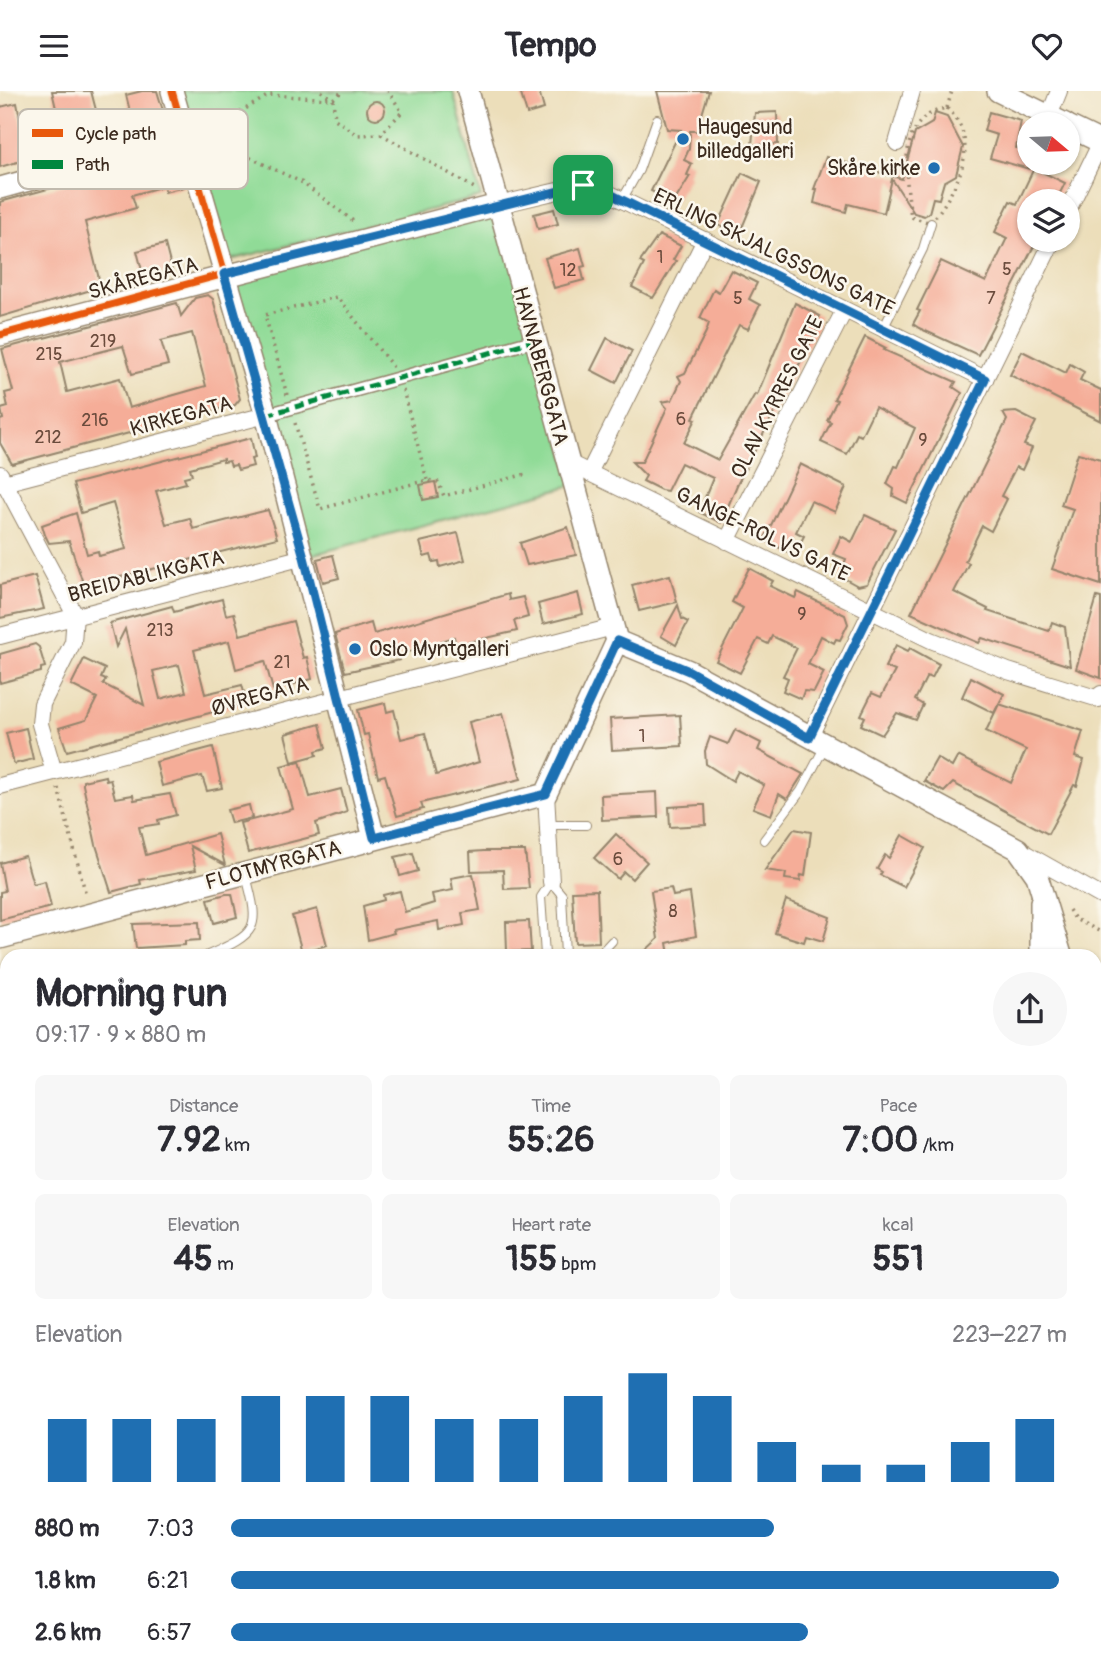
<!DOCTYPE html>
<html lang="en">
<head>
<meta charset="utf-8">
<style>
  :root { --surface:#fff; --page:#f7f7f7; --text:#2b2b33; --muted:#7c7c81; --accent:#1f6fb2 }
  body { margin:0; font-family:Pangolin,sans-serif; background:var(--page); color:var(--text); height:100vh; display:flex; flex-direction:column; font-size:26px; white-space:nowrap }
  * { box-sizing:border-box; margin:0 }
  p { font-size:23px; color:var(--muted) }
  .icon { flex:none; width:38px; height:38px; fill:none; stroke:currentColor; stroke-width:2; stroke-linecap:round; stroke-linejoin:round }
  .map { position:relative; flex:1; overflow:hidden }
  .side { position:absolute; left:0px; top:858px; width:1102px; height:726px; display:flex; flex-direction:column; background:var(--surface); border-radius:21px 21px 0 0; box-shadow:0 2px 5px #0004 }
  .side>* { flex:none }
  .needle { width:46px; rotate:109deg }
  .buttons { position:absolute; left:1017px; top:21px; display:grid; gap:14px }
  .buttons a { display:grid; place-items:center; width:63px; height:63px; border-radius:50%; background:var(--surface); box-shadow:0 2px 5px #0004; font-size:35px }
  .pin { position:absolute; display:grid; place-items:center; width:60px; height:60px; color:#fff; margin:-30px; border-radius:14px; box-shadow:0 4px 10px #0006 }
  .round { display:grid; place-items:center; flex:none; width:74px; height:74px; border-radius:37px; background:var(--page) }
  .head { display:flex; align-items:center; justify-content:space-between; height:119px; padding:0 35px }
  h1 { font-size:38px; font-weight:700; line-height:52px }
  .figures { display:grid; grid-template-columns:repeat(3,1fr); gap:10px; height:119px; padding:7px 35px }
  .figures div { display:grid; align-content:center; border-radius:10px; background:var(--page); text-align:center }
  .figures b { font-size:35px; font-weight:700 }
  .figures small { font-size:19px; font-weight:400 }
  .figures p { font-size:19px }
  .chart { height:196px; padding:14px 35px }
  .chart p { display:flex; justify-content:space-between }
  .chart svg { width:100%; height:126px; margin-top:7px; stroke:var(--accent); stroke-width:6 }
  ul { padding:0 35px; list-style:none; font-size:23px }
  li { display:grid; grid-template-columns:112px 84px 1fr; align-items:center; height:52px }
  li i { height:18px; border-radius:9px; background:var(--accent) }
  header { display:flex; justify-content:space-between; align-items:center; height:91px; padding:0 35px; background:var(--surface); font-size:32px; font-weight:700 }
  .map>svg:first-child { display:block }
  .green { fill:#90db97; stroke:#66825a; stroke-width:2 }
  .forest { fill:#74bb80; stroke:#58724f; stroke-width:2 }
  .building { fill:#f5ad98; fill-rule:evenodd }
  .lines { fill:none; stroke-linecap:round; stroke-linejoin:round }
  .service-casing { stroke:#94846c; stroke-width:10 }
  .pedestrian-casing { stroke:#94846c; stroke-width:15 }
  .minor-casing { stroke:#94846c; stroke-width:18 }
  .tertiary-casing { stroke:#94846c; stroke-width:24 }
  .primary-casing { stroke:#94846c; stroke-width:29 }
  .path { stroke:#94846c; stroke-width:3.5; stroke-dasharray:2 5; stroke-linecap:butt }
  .service { stroke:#fff; stroke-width:8 }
  .pedestrian { stroke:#fff; stroke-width:12 }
  .minor { stroke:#fff; stroke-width:16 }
  .tertiary { stroke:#fff; stroke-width:21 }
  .primary { stroke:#fff; stroke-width:26 }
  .quiet { stroke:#00873e; stroke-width:5; stroke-dasharray:10 5; stroke-linecap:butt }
  .cycleway-casing { stroke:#fbf7ec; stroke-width:11 }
  .cycleway { stroke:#e8590c; stroke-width:7 }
  .route-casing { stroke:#fff; stroke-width:14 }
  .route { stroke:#1f6fb2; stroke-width:9 }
  .poi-dot { fill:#1f6fb2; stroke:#fbf7ec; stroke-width:2.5 }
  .labels { text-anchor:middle; stroke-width:5; stroke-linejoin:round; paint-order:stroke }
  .number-label { font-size:18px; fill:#6a4b3c }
  .poi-label { font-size:21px; fill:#3b2a1e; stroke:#fbf7ec; text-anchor:start }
  .street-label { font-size:21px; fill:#3b2a1e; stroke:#fbf7ec }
  .key { fill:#fbf7ec; stroke:#c1baae; stroke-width:2 }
  .key-label { font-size:19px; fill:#3b2a1e }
</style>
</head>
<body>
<header><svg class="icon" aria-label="menu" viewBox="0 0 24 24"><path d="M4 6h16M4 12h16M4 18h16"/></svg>Tempo<svg class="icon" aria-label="heart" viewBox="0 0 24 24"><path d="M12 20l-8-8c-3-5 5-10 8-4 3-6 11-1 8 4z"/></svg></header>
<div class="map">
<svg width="1101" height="1583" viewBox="0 0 1101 1583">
  <rect width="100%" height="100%" fill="#fbf7ec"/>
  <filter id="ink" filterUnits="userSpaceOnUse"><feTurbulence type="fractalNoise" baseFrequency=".0143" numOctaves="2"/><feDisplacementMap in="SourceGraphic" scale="14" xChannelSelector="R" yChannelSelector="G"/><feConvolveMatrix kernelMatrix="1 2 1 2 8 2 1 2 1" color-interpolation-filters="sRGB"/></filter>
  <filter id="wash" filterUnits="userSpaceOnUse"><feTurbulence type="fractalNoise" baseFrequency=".00686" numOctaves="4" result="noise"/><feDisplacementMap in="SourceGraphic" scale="28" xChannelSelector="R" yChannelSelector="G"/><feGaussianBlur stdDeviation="1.57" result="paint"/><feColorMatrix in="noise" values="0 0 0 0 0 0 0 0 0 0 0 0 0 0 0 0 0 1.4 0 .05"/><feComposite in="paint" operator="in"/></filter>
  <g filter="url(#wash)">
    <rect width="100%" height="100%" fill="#ecdeba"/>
    <!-- green -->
    <g class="green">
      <polygon points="182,0 453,0 481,106 230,169"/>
      <polygon points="498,114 573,394 304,466 224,183"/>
      <polygon points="7,1100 7,1143 0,1141 0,1101"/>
    </g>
    <!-- forest -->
    <polygon class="forest" points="1096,905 1101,905 1101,1317 1096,1321"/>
    <g id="blocks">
      <!-- building -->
      <g class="building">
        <polygon points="52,0 91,0 103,46 60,57 55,37 60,35"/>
        <polygon points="142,0 157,0 166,29 162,35 139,41 135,41 126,4"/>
        <polygon points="520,0 539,0 544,18 527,23"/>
        <polygon points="657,0 709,0 697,40 690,40 689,58 684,69 692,73 687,84 690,85 674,111 651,100 681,39 667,38"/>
        <circle cx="376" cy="19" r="9"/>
        <polygon points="17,12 28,68 0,76 0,16"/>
        <polygon points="777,21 778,53 752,54 755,22"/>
        <polygon points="989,21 1021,30 1016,57 1029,59 1029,78 990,67 997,44 984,40"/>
        <polygon points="935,22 947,26 963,56 956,84 944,91 939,108 933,107 929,122 924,125 914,122 892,88 884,122 848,113 846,121 814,112 817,98 814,98 826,66 902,88 915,42 932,32"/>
        <polygon points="176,63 184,96 165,101 164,95 132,104 136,117 85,131 101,196 0,226 0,111"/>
        <polygon points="1034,77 1065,92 1056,110 1029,110 1029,149 1037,149 978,264 919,237 913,233 920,220 917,219 941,170 986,191 1007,147 995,141 1010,110 1017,113"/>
        <polygon points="742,82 761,91 739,144 718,134"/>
        <polygon points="554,118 558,133 538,138 534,123"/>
        <polygon points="659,144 681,155 673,169 676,170 653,207 632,196 644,173 640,171"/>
        <polygon points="165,153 172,180 144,187 137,160"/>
        <polygon points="580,157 585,175 581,176 584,189 554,197 545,167"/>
        <polygon points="731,179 757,192 749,208 760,214 748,238 739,234 693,327 696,328 684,352 718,369 755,303 757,304 795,212 820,225 817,231 820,233 737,394 721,432 699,421 713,387 681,372 667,400 661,399 643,390 646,385 632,371 642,371 667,317 662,311 672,309 681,290 678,285 685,282 706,241 709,232 700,227 714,198 719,201"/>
        <path d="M208 204 213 208 240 308 235 314 12 373 0 352V329L3 328 1 318 8 316 5 302 13 300 2 258 177 212 181 225 195 207ZM192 242 206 295 129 317 120 287 67 301 60 271 123 255 132 283 168 274 161 250Z"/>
        <polygon points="865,246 886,257 884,259 956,291 953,296 962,302 907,412 893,405 894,398 887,393 895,375 898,376 915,337 875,316 861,345 857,343 847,363 821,351 831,331 827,329 837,309 834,308"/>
        <polygon points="607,247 632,260 616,292 591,279"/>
        <polygon points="1022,260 1066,282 1070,273 1084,281 1080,289 1101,299 1101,330 1010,284"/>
        <polygon points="1016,321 1036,331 1024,354 1032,357 1022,379 1016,376 1001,405 1007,408 991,440 982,435 965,470 969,472 954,501 988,518 987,520 1049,540 1052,531 1065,536 1070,575 982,547 979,552 911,522 1007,329 1003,322"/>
        <polygon points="251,347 255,367 251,368 253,375 238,379 236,374 231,375 229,370 223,371 223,368 190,377 192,384 184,386 186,392 156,400 166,433 190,427 193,438 268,419 277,447 84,495 69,450 49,452 45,444 42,434 76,422 87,463 98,460 99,465 126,458 113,412 81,422 73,393"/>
        <polygon points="1078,362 1101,368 1101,494 1052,478 1073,418 1061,414"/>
        <polygon points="800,373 846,396 835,421 811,410 796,441 804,445 794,464 764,449"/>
        <polygon points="435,391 438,406 423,409 420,394"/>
        <polygon points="865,424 895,438 867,493 858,495 840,485 846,468 833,463 841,445 852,451"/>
        <polygon points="568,436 576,464 527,474 520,452"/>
        <polygon points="458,442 465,469 440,476 439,470 433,471 431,464 424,466 420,451"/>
        <polygon points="333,464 339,487 323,491 317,468"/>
        <polygon points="749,477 773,490 770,495 795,507 798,501 845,524 848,533 840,549 836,548 834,552 821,545 808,573 824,581 814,601 804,600 801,608 783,600 788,587 783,585 797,557 772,545 768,553 758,548 740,582 716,570 743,517 732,511"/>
        <polygon points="670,484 677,511 639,520 632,494"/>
        <polygon points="35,485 44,518 0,527 0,494"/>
        <polygon points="578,502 583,523 543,533 538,513"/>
        <polygon points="508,503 509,509 523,506 528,526 514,530 517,540 456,554 454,546 399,564 400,569 345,581 335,543 371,532 374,543"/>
        <polygon points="1097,506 1101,507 1101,587 1076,578"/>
        <path d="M222 508 226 524 234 522 240 544 293 530 303 567 307 566 312 588 273 599 265 570 236 578 229 550 194 559 205 603 242 594 247 612 67 660 59 637 86 629 97 607 71 594 84 568 105 578 101 587 106 589 103 593 144 614 125 538 116 556 110 532 172 515 174 521ZM179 574 186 601 160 608 153 580Z"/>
        <polygon points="678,514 682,528 688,531 676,554 661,545"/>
        <polygon points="35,553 39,556 45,576 41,577 41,581 0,592 0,563"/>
        <polygon points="896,554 908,560 910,557 939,573 932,587 927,585 915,609 923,614 916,629 897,622 882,644 861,634 865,626 861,624 872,602 881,606 895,580 885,576"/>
        <polygon points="971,586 1004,603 994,622 962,606"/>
        <polygon points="385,612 387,621 394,619 401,648 425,642 436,684 479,671 469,631 503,622 521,688 421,712 423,718 397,725 385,684 378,686 368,643 364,644 358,619"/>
        <polygon points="999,613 1083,640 1075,666 1084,669 1077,695 1074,694 1048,743 953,692 944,701 924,690 937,667 952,676 958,665 1011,692 1026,659 986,640"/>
        <polygon points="680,624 682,655 612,659 610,628"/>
        <polygon points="320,633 326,657 316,660 317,664 292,671 285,643"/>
        <polygon points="26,637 33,668 14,673 6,642"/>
        <polygon points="735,639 761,652 758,659 803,683 787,708 779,703 771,724 753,717 764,694 738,680 733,690 706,673 705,660 710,646 728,653"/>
        <polygon points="213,656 222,697 207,700 202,685 162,695 156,671"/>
        <polygon points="300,670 310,706 341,698 347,721 316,732 319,744 248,762 240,732 293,718 281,675"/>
        <polygon points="105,685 106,689 110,688 115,707 133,704 134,709 170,703 176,724 158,729 159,733 139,736 146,764 217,743 225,774 190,755 196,779 140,789 141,793 111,801 96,754 83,694 83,690"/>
        <polygon points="657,701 658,726 602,729 601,704"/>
        <polygon points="249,714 252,727 231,732 227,719"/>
        <polygon points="700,714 705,714 706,734 670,736 669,716"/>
        <polygon points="794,738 811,741 805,785 801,784 800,790 785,788 786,782 765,779"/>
        <polygon points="616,743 647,771 632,788 624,781 618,788 594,767"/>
        <polygon points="902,744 925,757 904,796 880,784 882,781 877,778 885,764 889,767"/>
        <polygon points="484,760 525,760 529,797 504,798 503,779 471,780 470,761"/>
        <polygon points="413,762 418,780 400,785 395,766"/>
        <polygon points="25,765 33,793 45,790 51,816 0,829 0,801 5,800 0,772"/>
        <polygon points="473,783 480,819 462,822 464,834 439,839 438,830 393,839 394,842 368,849 363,815 384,809 383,804 400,800 405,821 434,812 432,803 453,799 451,787"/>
        <polygon points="671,797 673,805 690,802 696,845 667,852 669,864 641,864 658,848 651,800"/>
        <polygon points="597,799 599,851 575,852 572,800"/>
        <polygon points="226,803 232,803 237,826 214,832 208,808"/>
        <polygon points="786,809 830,826 823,850 806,845 804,851 775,842"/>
        <polygon points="317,818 327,854 302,861 292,825"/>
        <polygon points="529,830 531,860 507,861 506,831"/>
        <polygon points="199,831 200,849 185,850 185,854 136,857 133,833"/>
      </g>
    </g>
  </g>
  <g filter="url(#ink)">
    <use href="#blocks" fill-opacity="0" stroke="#94846c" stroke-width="2"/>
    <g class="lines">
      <defs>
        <g id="service">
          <polyline points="622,109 639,79 657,28"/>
          <polyline points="883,238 923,158 931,132"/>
          <polyline points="547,734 586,734"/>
          <polyline points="764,749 801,700 825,655"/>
          <path d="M208 864C257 842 261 839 246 785"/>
          <polyline points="545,864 541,806 551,791 562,804 565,864"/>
          <polyline points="599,864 612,850"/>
          <polyline points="0,1546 3,1546"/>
          <polyline points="906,1577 908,1583"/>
          <polyline points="933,1583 935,1577"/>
        </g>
        <polyline id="pedestrian" points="266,324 533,250"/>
        <g id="minor">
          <polyline points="1049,25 1059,0"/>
          <polyline points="897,52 912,0"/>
          <polyline points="498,114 583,94 600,98 985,288"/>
          <polyline points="1068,119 1101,51"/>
          <polyline points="567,371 931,549 1008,580 1099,608 1101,603"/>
          <polyline points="589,382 705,149"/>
          <polyline points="0,383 75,524 73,551 42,613 40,633 54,681"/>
          <polyline points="0,393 266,324"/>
          <polyline points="727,450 844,220"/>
          <polyline points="0,545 304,466"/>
          <polyline points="809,647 1053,149"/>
          <polyline points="0,695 613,536"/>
          <polyline points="546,703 551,791"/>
          <polyline points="1021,760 1101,805"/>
          <polyline points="0,1310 7,1293"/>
          <polyline points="1096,1317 1101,1313"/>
          <polyline points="0,1403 7,1412"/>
          <polyline points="1096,1475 1101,1463"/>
          <polyline points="1096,1521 1101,1532"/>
          <polyline points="225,1577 242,1583"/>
          <polyline points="803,1577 806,1583"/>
          <polyline points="600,1583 600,1577"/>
        </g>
        <g id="tertiary">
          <polyline points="172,0 266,324 374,747"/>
          <polyline points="468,0 617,550"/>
          <polyline points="998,0 1065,33"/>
          <polyline points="1068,35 1101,51"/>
          <polyline points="0,97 185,46"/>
          <polyline points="0,244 498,114"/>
          <polyline points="617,550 689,580 1018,758 1037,785 1061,864"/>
          <polyline points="1041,811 1041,864"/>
          <polyline points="0,847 546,703 617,550"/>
        </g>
        <g id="primary">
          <polyline points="1096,887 1101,886"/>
          <polyline points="0,1020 7,1018"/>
        </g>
      </defs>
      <!-- service casing -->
      <use href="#service" class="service-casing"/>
      <!-- pedestrian casing -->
      <use href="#pedestrian" class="pedestrian-casing"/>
      <!-- minor casing -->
      <use href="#minor" class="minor-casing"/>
      <!-- tertiary casing -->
      <use href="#tertiary" class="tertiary-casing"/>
      <!-- primary casing -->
      <use href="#primary" class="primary-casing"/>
      <!-- path -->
      <g class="path">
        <polyline points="321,0 331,7"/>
        <polyline points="333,8 335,28 357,44 381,43 402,21 388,0"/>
        <path d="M947 17C984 52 956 99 931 132L911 126C906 88 895 26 947 17Z"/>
        <polyline points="947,17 952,0"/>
        <polyline points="210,39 234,59 301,91 356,132"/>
        <polyline points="210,39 269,4 333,8 343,0"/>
        <polyline points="381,43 476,98"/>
        <polyline points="403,299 427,389"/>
        <polyline points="287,304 265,224 337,206 393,276"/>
        <polyline points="295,332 320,418 427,389 438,391 444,405 526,383"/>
        <polyline points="58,697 86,804"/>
        <polyline points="1069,819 1075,828 1101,841"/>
        <polyline points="1096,914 1101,914"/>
        <polyline points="1096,929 1101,929"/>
        <polyline points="1096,938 1101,939"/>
        <polyline points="1096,1060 1101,1041"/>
        <polyline points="1096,1381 1101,1383"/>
      </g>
      <!-- service -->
      <use href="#service" class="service"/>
      <!-- pedestrian -->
      <use href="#pedestrian" class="pedestrian"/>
      <!-- minor -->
      <use href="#minor" class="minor"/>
      <!-- tertiary -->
      <use href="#tertiary" class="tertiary"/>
      <!-- primary -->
      <use href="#primary" class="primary"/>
      <!-- quiet -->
      <g class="quiet">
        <polyline points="266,324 533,250"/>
        <polyline points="0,1080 7,1089"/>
        <polyline points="0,1191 7,1195"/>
      </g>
      <defs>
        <g id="cycleway">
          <polyline points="172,0 266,324 374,747"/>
          <polyline points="0,244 224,183 583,94 622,109 985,288"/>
        </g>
      </defs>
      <!-- cycleway casing -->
      <use href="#cycleway" class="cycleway-casing"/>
      <!-- cycleway -->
      <use href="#cycleway" class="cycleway"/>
    </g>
  </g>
  <g class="lines" filter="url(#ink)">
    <defs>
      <polygon id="route" points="583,94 600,98 985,288 809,647 689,580 617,550 546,703 374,747 304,466 224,183"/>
    </defs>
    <!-- route casing -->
    <use href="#route" class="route-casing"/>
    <!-- route -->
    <use href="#route" class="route"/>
  </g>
  <!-- markers -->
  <g class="poi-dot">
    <circle cx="683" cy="48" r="7"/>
    <circle cx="934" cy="77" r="7"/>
    <circle cx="355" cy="558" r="7"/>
  </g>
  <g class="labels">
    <!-- number labels -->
    <g class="number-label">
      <text x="660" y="172">1</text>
      <text x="1007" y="184">5</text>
      <text x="568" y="185">12</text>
      <text x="738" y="213">5</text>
      <text x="991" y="213">7</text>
      <text x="103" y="256">219</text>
      <text x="49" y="269">215</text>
      <text x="681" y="334">6</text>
      <text x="95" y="335">216</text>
      <text x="48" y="352">212</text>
      <text x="923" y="355">9</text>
      <text x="802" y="529">9</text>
      <text x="160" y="545">213</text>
      <text x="282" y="577">21</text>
      <text x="642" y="651">1</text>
      <text x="618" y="774">6</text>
      <text x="673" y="826">8</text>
    </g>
    <!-- poi labels -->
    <g class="poi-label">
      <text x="697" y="43">Haugesund<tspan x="697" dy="24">billedgalleri</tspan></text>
      <text x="920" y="84" text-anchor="end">Skåre kirke</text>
      <text x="369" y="565">Oslo Myntgalleri</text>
    </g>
    <!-- street labels -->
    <g class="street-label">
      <text transform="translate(774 161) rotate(26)" y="7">ERLING SKJALGSSONS GATE</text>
      <text transform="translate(143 187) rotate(-15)" y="7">SKÅREGATA</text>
      <text transform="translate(541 275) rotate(75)" y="7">HAVNABERGGATA</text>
      <text transform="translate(777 306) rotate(-63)" y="7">OLAV KYRRES GATE</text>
      <text transform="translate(181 325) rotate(-15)" y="7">KIRKEGATA</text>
      <text transform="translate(763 443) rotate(26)" y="7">GANGE-ROLVS GATE</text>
      <text transform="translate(146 485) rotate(-14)" y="7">BREIDABLIKGATA</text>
      <text transform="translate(260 605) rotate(-15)" y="7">ØVREGATA</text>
      <text transform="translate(273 774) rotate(-15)" y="7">FLOTMYRGATA</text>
    </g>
  </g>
  <!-- legend -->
  <rect x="18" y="18" width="230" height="80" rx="10" class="key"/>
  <rect x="32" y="38" width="31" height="8" fill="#e8590c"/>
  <rect x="32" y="69" width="31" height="9" fill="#00873e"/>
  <g class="key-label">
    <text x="75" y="49">Cycle path</text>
    <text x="75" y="80">Path</text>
  </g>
</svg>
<div class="buttons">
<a><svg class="needle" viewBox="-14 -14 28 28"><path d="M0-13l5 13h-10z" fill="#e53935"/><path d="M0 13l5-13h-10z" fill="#7c7c81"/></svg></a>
<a><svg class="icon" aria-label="layers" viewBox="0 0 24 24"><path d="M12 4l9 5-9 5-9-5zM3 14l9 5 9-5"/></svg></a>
</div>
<div class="pin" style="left:583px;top:94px;background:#1e9e55"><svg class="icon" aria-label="arrive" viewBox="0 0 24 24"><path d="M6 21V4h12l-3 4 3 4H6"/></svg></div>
<section class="side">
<div class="head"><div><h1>Morning run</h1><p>09:17 · 9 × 880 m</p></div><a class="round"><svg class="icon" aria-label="share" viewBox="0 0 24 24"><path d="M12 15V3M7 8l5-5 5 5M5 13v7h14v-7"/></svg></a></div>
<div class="figures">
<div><p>Distance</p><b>7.92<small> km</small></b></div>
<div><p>Time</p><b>55:26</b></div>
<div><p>Pace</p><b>7:00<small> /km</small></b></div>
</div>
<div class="figures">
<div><p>Elevation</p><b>45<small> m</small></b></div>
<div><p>Heart rate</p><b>155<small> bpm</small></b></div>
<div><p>kcal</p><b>551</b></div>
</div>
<div class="chart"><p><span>Elevation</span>223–227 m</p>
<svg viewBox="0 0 160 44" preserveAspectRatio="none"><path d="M5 44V22M15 44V22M25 44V22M35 44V14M45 44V14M55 44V14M65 44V22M75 44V22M85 44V14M95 44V6M105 44V14M115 44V30M125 44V38M135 44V38M145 44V30M155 44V22"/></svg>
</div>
<ul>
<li><b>880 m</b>7:03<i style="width:65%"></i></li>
<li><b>1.8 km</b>6:21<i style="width:99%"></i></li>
<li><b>2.6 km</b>6:57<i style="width:69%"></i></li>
</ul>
</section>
</div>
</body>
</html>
